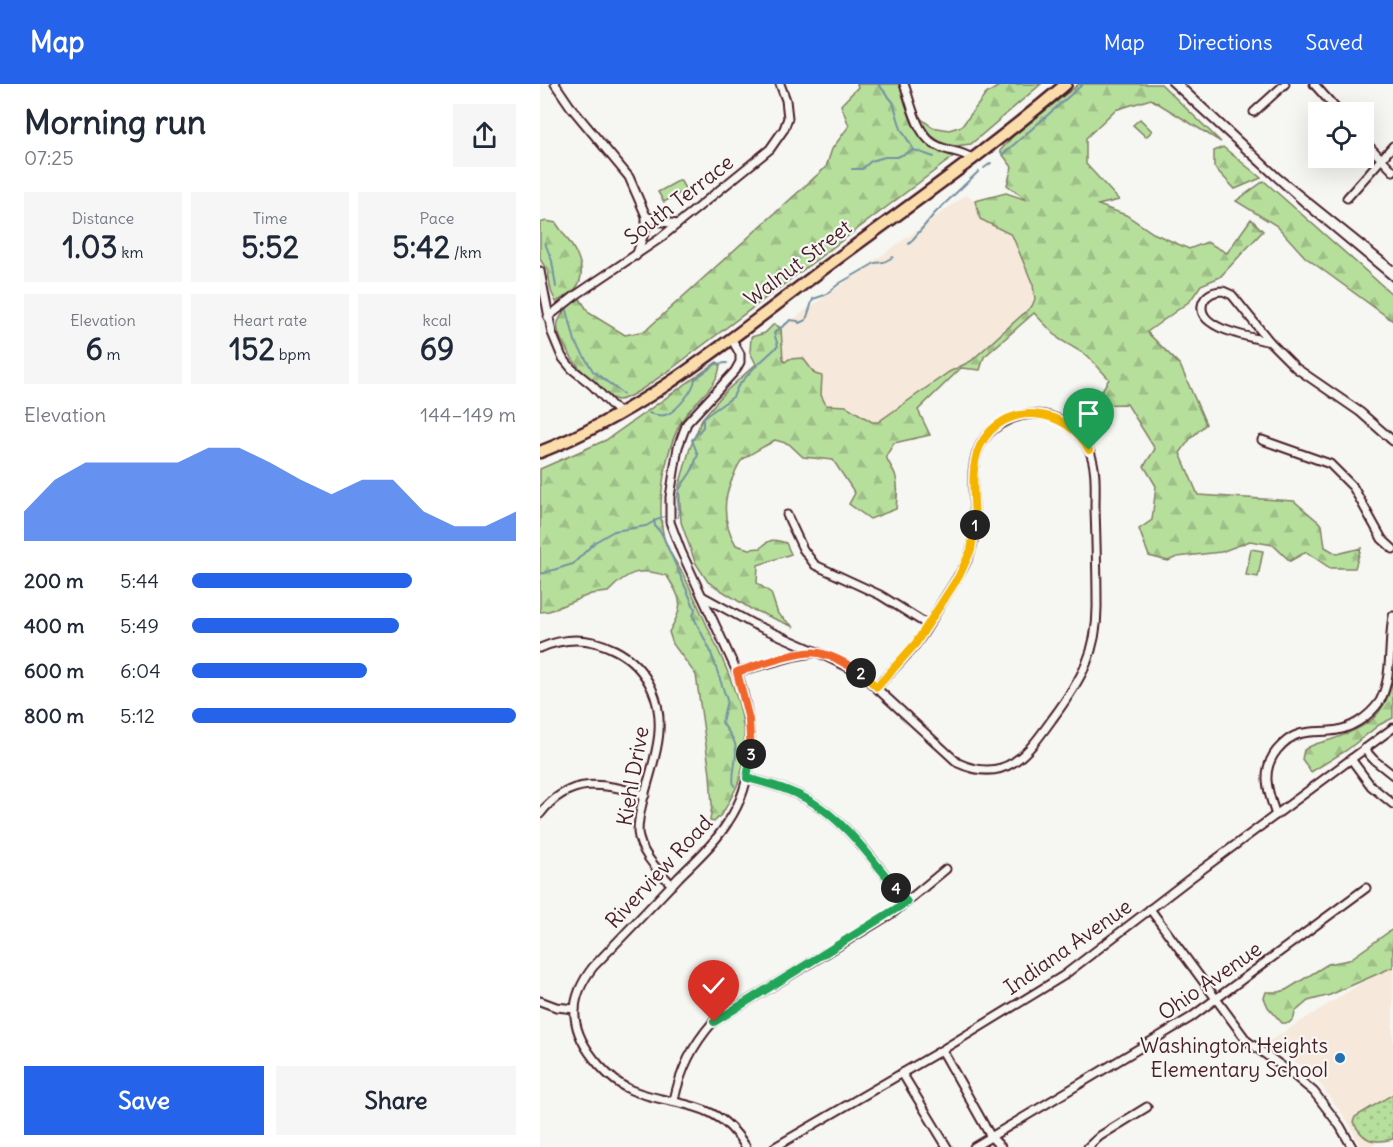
<!DOCTYPE html>
<html lang="en">
<head>
<meta charset="utf-8">
<style>
  :root { --surface:#fff; --page:#f6f6f7; --text:#1f2937; --muted:#747a83; --accent:#2563eb }
  body { margin:0; font-family:Delius,sans-serif; background:var(--page); color:var(--text); height:100vh; display:flex; flex-direction:column; font-size:22px; white-space:nowrap }
  * { box-sizing:border-box; margin:0 }
  p { font-size:20px; color:var(--muted) }
  .icon { flex:none; width:33px; height:33px; fill:none; stroke:currentColor; stroke-width:2; stroke-linecap:round; stroke-linejoin:round }
  .map { position:relative; flex:1; overflow:hidden }
  .sheet { display:flex; flex-direction:column; background:var(--surface); width:540px }
  .sheet>* { flex:none }
  .buttons { position:absolute; left:768px; top:18px; display:grid; gap:12px }
  .buttons a { display:grid; place-items:center; width:66px; height:66px; border-radius:0px; background:var(--surface); box-shadow:0 6px 24px #0002; font-size:30px }
  .pin { position:absolute; display:grid; place-items:center; width:51px; height:51px; color:#fff; margin:-62px -26px; border-radius:50% 50% 50% 0; rotate:-45deg; box-shadow:0 0 6px #0007 }
  .pin .icon { rotate:45deg }
  .km { position:absolute; width:30px; height:30px; margin:-15px; border-radius:50%; background:#222; color:#fff; font-size:16px; line-height:30px; text-align:center }
  .round { display:grid; place-items:center; flex:none; width:63px; height:63px; border-radius:0px; background:var(--page) }
  .overview { display:flex; align-items:center; justify-content:space-between; height:102px; padding:0 24px }
  h1 { font-size:33px; font-weight:700; line-height:45px }
  .stats { display:grid; grid-template-columns:repeat(3,1fr); gap:9px; height:102px; padding:6px 24px }
  .stats div { display:grid; align-content:center; border-radius:0px; background:var(--page); text-align:center }
  .stats b { font-size:30px; font-weight:700 }
  .stats small { font-size:16px; font-weight:400 }
  .stats p { font-size:16px }
  .chart { height:168px; padding:12px 24px }
  .chart p { display:flex; justify-content:space-between }
  .chart svg { width:100%; height:108px; margin-top:6px; fill:var(--accent); opacity:.7 }
  .cta { display:flex; gap:12px; margin-top:auto; padding:12px 24px }
  .cta a { flex:1; height:69px; border-radius:0px; background:var(--accent); color:#fff; font-size:24px; font-weight:700; line-height:69px; text-align:center }
  .cta a+a { background:var(--page); color:var(--text) }
  ul { padding:0 24px; list-style:none; font-size:20px }
  li { display:grid; grid-template-columns:96px 72px 1fr; align-items:center; height:45px }
  li i { height:15px; border-radius:8px; background:var(--accent) }
  header { display:flex; align-items:center; gap:36px; box-sizing:border-box; height:84px; padding:0 30px; background:var(--accent); color:#fff }
  header strong { font-size:28px }
  nav { display:flex; gap:33px; margin-inline-start:auto; font-size:21px }
  main { display:flex; flex:1; min-height:0 }
  .map>svg:first-child { display:block }
  .built { fill:#f6e9db }
  .grass { fill:url(#grass-dots); stroke:#807f64; stroke-width:1.5 }
  .forest { fill:url(#forest-firs); stroke:#807f64; stroke-width:1.5 }
  .pitch { fill:#b6df9c; stroke:#807f64; stroke-width:1.5 }
  .lines { fill:none; stroke-linecap:round; stroke-linejoin:round }
  .stream { stroke:#7592a2; stroke-width:2 }
  .minor-casing { stroke:#4a1f2b; stroke-width:11 }
  .primary-casing { stroke:#4a1f2b; stroke-width:15 }
  .minor { stroke:#f6f6f2; stroke-width:7 }
  .primary { stroke:#faddab; stroke-width:10 }
  .rail { stroke:#4a1f2b; stroke-width:2 }
  .split-1-casing { stroke:#fff; stroke-width:12 }
  .split-2-casing { stroke:#fff; stroke-width:12 }
  .split-3-casing { stroke:#fff; stroke-width:12 }
  .split-4-casing { stroke:#fff; stroke-width:12 }
  .split-5-casing { stroke:#fff; stroke-width:12 }
  .split-1 { stroke:#f5b400; stroke-width:8 }
  .split-2 { stroke:#f5b400; stroke-width:8 }
  .split-3 { stroke:#f0652b; stroke-width:8 }
  .split-4 { stroke:#22a559; stroke-width:8 }
  .split-5 { stroke:#22a559; stroke-width:8 }
  .poi-dot { fill:#1f6fb2; stroke:#f6f6f2; stroke-width:2 }
  .labels { text-anchor:middle; stroke-width:4.5; stroke-linejoin:round; paint-order:stroke }
  .street-label { font-size:21px; fill:#4a1f2b; stroke:#f6f6f2 }
  .poi-label { font-size:21px; fill:#4a1f2b; stroke:#f6f6f2; text-anchor:end }
</style>
</head>
<body>
<header>
<strong>Map</strong>
<nav><a>Map</a><a>Directions</a><a>Saved</a></nav>
</header>
<main>
<section class="sheet">
<div class="overview"><div><h1>Morning run</h1><p>07:25</p></div><a class="round"><svg class="icon" aria-label="share" viewBox="0 0 24 24"><path d="M12 15V3M7 8l5-5 5 5M5 13v7h14v-7"/></svg></a></div>
<div class="stats">
<div><p>Distance</p><b>1.03<small> km</small></b></div>
<div><p>Time</p><b>5:52</b></div>
<div><p>Pace</p><b>5:42<small> /km</small></b></div>
</div>
<div class="stats">
<div><p>Elevation</p><b>6<small> m</small></b></div>
<div><p>Heart rate</p><b>152<small> bpm</small></b></div>
<div><p>kcal</p><b>69</b></div>
</div>
<div class="chart"><p><span>Elevation</span>144–149 m</p>
<svg viewBox="0 0 160 44" preserveAspectRatio="none"><path d="M0 44V32L10 19L20 12L30 12L40 12L50 12L60 6L70 6L80 12L90 19L100 25L110 19L120 19L130 32L140 38L150 38L160 32V44z"/></svg>
</div>
<ul>
<li><b>200 m</b>5:44<i style="width:68%"></i></li>
<li><b>400 m</b>5:49<i style="width:64%"></i></li>
<li><b>600 m</b>6:04<i style="width:54%"></i></li>
<li><b>800 m</b>5:12<i style="width:100%"></i></li>
</ul>
<div class="cta"><a>Save</a><a>Share</a></div>
</section>
<div class="map">
<svg width="853" height="1063" viewBox="0 0 853 1063">
  <defs>
    <pattern id="grass-dots" width="8" height="8" patternUnits="userSpaceOnUse" patternTransform="scale(1.5)"><rect width="8" height="8" fill="#b6df9c"/><path d="M2 2h.1M6 6h.1" fill="none" stroke="#9ebf87" stroke-width="1.8" stroke-linecap="round"/></pattern>
    <pattern id="forest-firs" width="22" height="20" patternUnits="userSpaceOnUse" patternTransform="scale(1.5)"><rect width="22" height="20" fill="#b6df9c"/><path d="M5 1l3.5 6h-7zM16 11l3.5 6h-7z" fill="#9ebf87"/></pattern>
  </defs>
  <rect width="100%" height="100%" fill="#f6f6f2"/>
  <filter id="ink" filterUnits="userSpaceOnUse"><feTurbulence type="fractalNoise" baseFrequency=".0167" numOctaves="2"/><feDisplacementMap in="SourceGraphic" scale="12" xChannelSelector="R" yChannelSelector="G"/><feConvolveMatrix kernelMatrix="1 2 1 2 8 2 1 2 1" color-interpolation-filters="sRGB"/></filter>
  <g filter="url(#ink)">
    <!-- built -->
    <g class="built">
      <polygon points="426,111 435,117 440,135 472,151 493,201 495,215 492,222 431,277 409,288 338,338 332,338 306,322 286,321 281,311 275,290 263,274 249,275 245,279 243,276 241,244"/>
      <polygon points="853,879 853,1056 821,1063 808,1038 771,988 725,960"/>
    </g>
    <!-- grass -->
    <path class="grass" d="M853 1010V1055C832 1060 824 1057 813 1038L815 1033Z"/>
    <!-- forest -->
    <g class="forest">
      <path d="M317 0H359C372 40 371 54 413 73L130 286C120 292 89 317 78 316 59 313 12 257 18 238 22 227 31 220 39 213L49 229 85 251 105 247 286 83 292 65 309 42 301 21 318 3Z"/>
      <polygon points="462,0 501,0 431,60 415,62 402,59 388,49 379,33 392,43 409,46 422,42 446,10"/>
      <path d="M539 0H621L681 58 611 15 575 26 546 54V80L579 116 558 121 586 131 613 149 649 165 667 158 687 169 711 135 723 147 680 193 661 201 650 217 607 248 640 281 666 340 650 355 640 369 658 411 754 417 782 441 785 463 797 470 821 464 815 484H790L766 468 750 477 733 461 710 457 681 468 637 473 628 477 609 472 599 445 612 436 616 402 604 382 615 365 587 320 553 321 569 295 548 272 519 255 494 229 444 273 440 286 421 284 378 326 390 351 354 359 346 372C348 379 352 383 355 390 359 401 357 414 356 425L330 435 309 420 315 409 293 376 263 373 249 360 235 356C224 363 211 369 202 376 198 380 195 388 193 393 182 416 183 439 196 461L209 465 221 464C230 454 234 455 246 459L251 470 218 481 217 499 231 509 238 530 254 543 211 525 168 498 155 478 141 438 139 402 150 364 162 335 185 308 216 280 210 268 211 253 225 249 234 240 241 244 243 276 245 278 249 275 263 274 275 290 282 292 281 311 286 321 306 322 332 338H338L409 288 431 277 492 222 495 215 493 201 472 151 440 135 435 117 466 109 487 116 467 101 472 83 460 67 473 52Z"/>
      <polygon points="683,63 721,94 695,105 674,83 674,67"/>
      <polygon points="724,97 853,211 853,237 765,173 737,142 696,117"/>
      <path d="M6 137 16 139C28 157 52 182 36 204 32 210 22 214 16 218L11 207 8 188 0 175V139Z"/>
      <path d="M177 278 180 280C179 303 154 317 143 335 125 364 116 421 124 454 127 467 137 479 143 490 153 509 161 529 170 548 193 598 222 659 192 712 187 722 183 730 174 738L170 737 172 721 170 690 156 591 133 560 129 548C144 521 143 518 127 492 99 483 87 488 68 508L51 510 9 527 0 528V385L66 356Z"/>
      <path d="M853 595V634L839 641 807 666 771 688 762 675 764 666C772 660 780 659 790 656 826 644 845 633 853 595Z"/>
      <polygon points="853,845 853,883 790,911 768,917 755,928 754,934 749,939 742,939 728,923 724,914 726,908 739,908 746,906 788,880 809,876"/>
    </g>
    <!-- pitch -->
    <g class="pitch">
      <polygon points="600,35 612,47 606,53 593,41"/>
      <polygon points="140,96 146,106 124,118 118,108"/>
      <polygon points="711,465 723,467 718,493 706,491"/>
    </g>
    <g class="lines">
      <!-- stream -->
      <g class="stream">
        <polyline points="338,0 353,18 361,45 374,66 394,73"/>
        <polyline points="462,71 543,0"/>
        <polyline points="444,84 451,79"/>
        <polyline points="312,85 322,85 331,77 345,73 357,73 374,66"/>
        <polyline points="5,159 12,177 16,203"/>
        <polyline points="369,160 395,129 439,87"/>
        <polyline points="27,226 35,257 53,287 83,310"/>
        <path d="M109 329C115 331 122 333 128 330 138 325 154 306 155 295L176 280 187 279"/>
        <path d="M138 433C141 423 136 416 138 409 141 400 151 390 153 384 155 379 155 376 158 371L152 356 163 343V334L193 313 198 302 213 285 238 262 234 249C239 244 245 242 250 236L258 237 259 239 266 236 273 215 285 211 300 199 335 179 344 178 353 173"/>
        <path d="M114 436 115 442 122 450 155 525 153 532 170 566 187 616 182 638C185 644 190 649 193 655 201 669 190 689 194 702"/>
        <polyline points="0,490 33,480 55,458 74,447 106,442 122,433"/>
      </g>
      <defs>
        <g id="minor">
          <polyline points="15,0 30,22 89,93 106,132 116,137 137,140"/>
          <path d="M364 0C372 21 377 55 400 63 411 68 421 67 431 74"/>
          <polyline points="774,0 799,28"/>
          <polyline points="714,28 745,0"/>
          <polyline points="824,57 853,87"/>
          <polyline points="807,114 853,62"/>
          <polyline points="96,172 106,144 106,132"/>
          <polyline points="0,187 12,249 22,273 32,285 52,301 80,330"/>
          <path d="M683 207 692 211 730 258C713 253 653 245 663 218 667 210 675 207 683 207Z"/>
          <polyline points="8,233 36,211 119,155 230,65 244,45 248,34 246,16 240,0"/>
          <path d="M191 254 200 270V278L195 287 147 339 138 363 130 413V438L141 467 197 588C213 638 219 692 188 738 175 759 156 776 139 793 111 823 82 853 53 883 26 918 30 948 59 981 68 991 79 1001 91 1006 138 1025 174 1012 206 1063"/>
          <polyline points="730,258 756,284 820,328 853,357"/>
          <polyline points="722,356 790,380 813,403 842,455 853,465"/>
          <polyline points="247,431 263,465 275,481 340,511 388,541"/>
          <polyline points="162,512 213,540 275,567"/>
          <path d="M0 564C25 553 50 553 75 566 91 574 104 588 112 605 128 641 114 676 104 712 101 723 98 736 98 748 100 769 118 786 132 801"/>
          <path d="M197 588 255 572 277 568 320 589 418 679C466 701 488 669 513 634 541 596 558 568 557 519 557 487 556 456 555 424 555 405 557 383 549 366 540 345 518 330 495 330 477 330 455 340 444 355 422 386 441 428 432 462 428 479 417 494 407 510 397 526 388 544 376 560 364 575 349 589 337 603"/>
          <polyline points="824,665 834,676 853,691"/>
          <polyline points="811,675 831,702 853,720"/>
          <path d="M207 694C230 700 252 706 272 718 307 738 341 786 367 818"/>
          <path d="M0 730C30 691 63 699 105 711"/>
          <path d="M736 731C728 708 720 687 737 666 743 659 749 653 759 650 769 647 780 648 790 647 810 646 829 633 840 617 853 592 848 561 853 532"/>
          <polyline points="610,825 707,957 750,988 774,1008 800,1042 812,1063"/>
          <polyline points="0,917 16,923 35,925"/>
          <polyline points="402,966 451,1053 461,1063"/>
          <polyline points="362,989 407,1063"/>
          <path d="M134 1016C141 985 152 962 173 938L354 828 406 785"/>
          <polyline points="235,1063 402,966 523,892 652,793 853,644"/>
          <polyline points="434,1063 650,934 826,804"/>
          <polyline points="548,1063 560,1052 607,1023"/>
        </g>
        <path id="primary" d="M0 368C108 326 195 251 286 183 367 123 450 65 526 0"/>
      </defs>
      <!-- minor casing -->
      <use href="#minor" class="minor-casing"/>
      <!-- primary casing -->
      <use href="#primary" class="primary-casing"/>
      <!-- minor -->
      <use href="#minor" class="minor"/>
      <!-- primary -->
      <use href="#primary" class="primary"/>
      <!-- rail -->
      <g class="rail">
        <polyline points="628,0 762,122 853,198"/>
        <polyline points="644,0 740,90 853,181"/>
      </g>
    </g>
  </g>
  <g class="lines" filter="url(#ink)">
    <defs>
      <path id="split-1" d="M435 441C435 416 429 385 440 362 463 315 528 323 549 366"/>
      <polyline id="split-2" points="321,589 337,603 376,559 419,492 431,466 435,441"/>
      <path id="split-3" d="M211 670 209 636 197 588C216 582 262 565 279 569 293 572 309 581 321 589"/>
      <path id="split-4" d="M211 670 207 694C230 700 252 706 272 718 306 738 331 775 356 804"/>
      <polyline id="split-5" points="174,938 367,818 356,804"/>
    </defs>
    <!-- split-1 casing -->
    <use href="#split-1" class="split-1-casing"/>
    <!-- split-2 casing -->
    <use href="#split-2" class="split-2-casing"/>
    <!-- split-3 casing -->
    <use href="#split-3" class="split-3-casing"/>
    <!-- split-4 casing -->
    <use href="#split-4" class="split-4-casing"/>
    <!-- split-5 casing -->
    <use href="#split-5" class="split-5-casing"/>
    <!-- split-1 -->
    <use href="#split-1" class="split-1"/>
    <!-- split-2 -->
    <use href="#split-2" class="split-2"/>
    <!-- split-3 -->
    <use href="#split-3" class="split-3"/>
    <!-- split-4 -->
    <use href="#split-4" class="split-4"/>
    <!-- split-5 -->
    <use href="#split-5" class="split-5"/>
  </g>
  <!-- markers -->
  <circle class="poi-dot" cx="800" cy="974" r="6"/>
  <g class="labels">
    <!-- street labels -->
    <g class="street-label">
      <text transform="translate(139 116) rotate(-38)" y="7">South Terrace</text>
      <text transform="translate(258 179) rotate(-37)" y="7">Walnut Street</text>
      <text transform="translate(93 692) rotate(-80)" y="7">Kiehl Drive</text>
      <text transform="translate(119 788) rotate(-47)" y="7">Riverview Road</text>
      <text transform="translate(528 863) rotate(-35)" y="7">Indiana Avenue</text>
      <text transform="translate(670 897) rotate(-35)" y="7">Ohio Avenue</text>
    </g>
    <!-- poi labels -->
    <g class="poi-label">
      <text x="788" y="969">Washington Heights<tspan x="788" dy="24">Elementary School</tspan></text>
    </g>
  </g>
</svg>
<div class="buttons">
<a><svg class="icon" aria-label="locate" viewBox="0 0 24 24"><circle cx="12" cy="12" r="6"/><path d="M12 2v4M12 18v4M2 12h4M18 12h4"/></svg></a>
</div>
<div class="pin" style="left:549px;top:366px;background:#1e9e55"><svg class="icon" aria-label="arrive" viewBox="0 0 24 24"><path d="M6 21V4h12l-3 4 3 4H6"/></svg></div>
<div class="pin" style="left:174px;top:938px;background:#d93025"><svg class="icon" aria-label="check" viewBox="0 0 24 24"><path d="M5 12l5 5 9-10"/></svg></div>
<b class="km" style="left:435px;top:441px">1</b>
<b class="km" style="left:321px;top:589px">2</b>
<b class="km" style="left:211px;top:670px">3</b>
<b class="km" style="left:356px;top:804px">4</b>
</div>
</main>
</body>
</html>
